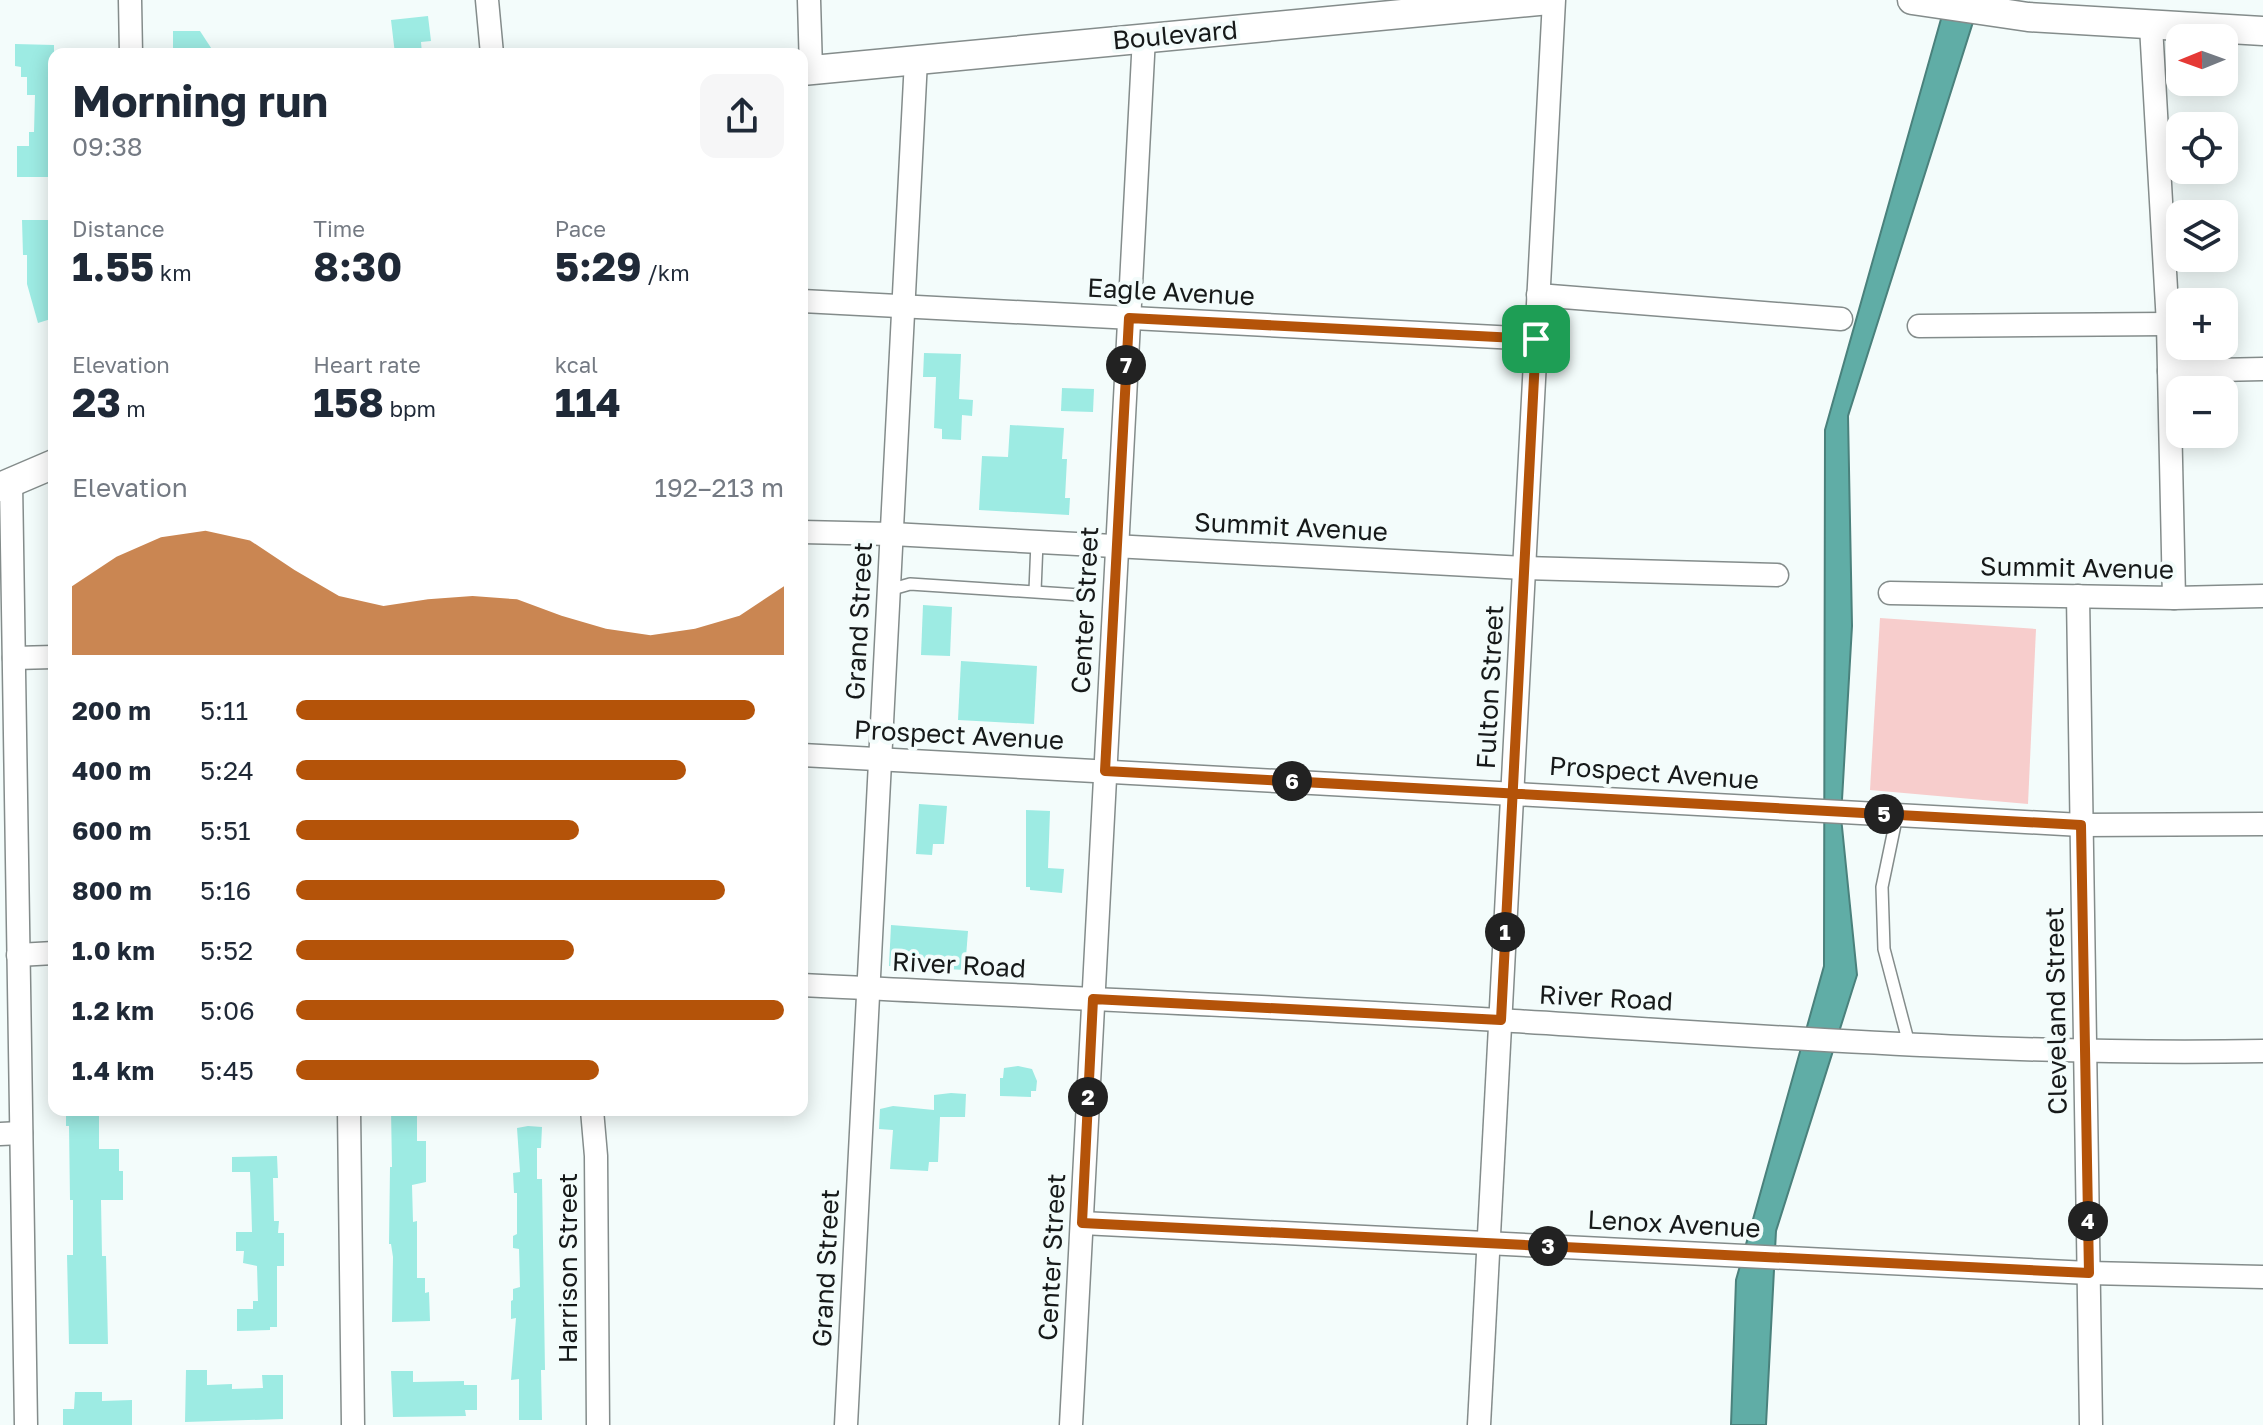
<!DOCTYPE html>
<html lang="en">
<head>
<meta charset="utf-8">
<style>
  :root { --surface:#fff; --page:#f6f6f7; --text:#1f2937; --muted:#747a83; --accent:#b45309 }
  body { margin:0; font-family:"Golos Text",sans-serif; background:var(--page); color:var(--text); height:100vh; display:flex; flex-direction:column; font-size:30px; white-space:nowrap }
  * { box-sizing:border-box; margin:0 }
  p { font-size:26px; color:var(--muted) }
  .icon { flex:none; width:44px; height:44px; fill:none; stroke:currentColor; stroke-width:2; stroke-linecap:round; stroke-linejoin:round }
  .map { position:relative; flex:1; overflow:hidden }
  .sheet { position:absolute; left:48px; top:48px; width:760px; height:1068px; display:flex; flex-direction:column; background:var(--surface); border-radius:16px; box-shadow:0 4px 20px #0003 }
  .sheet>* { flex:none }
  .needle { width:52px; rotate:269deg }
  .tools { position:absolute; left:2166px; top:24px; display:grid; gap:16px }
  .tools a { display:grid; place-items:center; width:72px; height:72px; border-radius:16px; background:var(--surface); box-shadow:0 4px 20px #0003; font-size:40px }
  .pin { position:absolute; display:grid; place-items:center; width:68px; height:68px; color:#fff; margin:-34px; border-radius:16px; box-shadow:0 4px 12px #0006 }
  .km { position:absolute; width:40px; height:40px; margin:-20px; border-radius:50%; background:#222; color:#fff; font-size:22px; line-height:40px; text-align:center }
  .round { display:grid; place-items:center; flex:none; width:84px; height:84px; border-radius:16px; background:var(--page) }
  .overview { display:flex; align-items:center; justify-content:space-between; height:136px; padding:0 24px }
  h1 { font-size:44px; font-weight:700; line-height:60px }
  .stats { display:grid; grid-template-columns:repeat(3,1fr); gap:12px; height:136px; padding:8px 24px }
  .stats div { display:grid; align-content:center }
  .stats b { font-size:40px; font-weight:700 }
  .stats small { font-size:22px; font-weight:400 }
  .stats p { font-size:22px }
  .chart { height:224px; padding:16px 24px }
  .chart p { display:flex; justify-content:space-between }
  .chart svg { width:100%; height:144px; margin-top:8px; fill:var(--accent); opacity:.7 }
  ul { padding:0 24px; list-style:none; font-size:26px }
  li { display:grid; grid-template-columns:128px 96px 1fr; align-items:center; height:60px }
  li i { height:20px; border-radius:10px; background:var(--accent) }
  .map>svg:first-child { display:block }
  .green { fill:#f7cdcc }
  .water { fill:#60ada6; stroke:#4a817c; stroke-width:2 }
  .building { fill:#9debe3 }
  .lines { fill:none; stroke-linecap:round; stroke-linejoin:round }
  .service-casing { stroke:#848c8b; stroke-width:14 }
  .minor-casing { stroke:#848c8b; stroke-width:25 }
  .tertiary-casing { stroke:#848c8b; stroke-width:31 }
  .service { stroke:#fff; stroke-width:11 }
  .minor { stroke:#fff; stroke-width:22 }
  .tertiary { stroke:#fff; stroke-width:28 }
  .route-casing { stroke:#fff; stroke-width:16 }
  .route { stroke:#b45309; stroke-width:10 }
  .labels { text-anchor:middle; stroke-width:8; stroke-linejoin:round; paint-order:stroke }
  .street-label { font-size:26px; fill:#161919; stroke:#f3fcfb }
</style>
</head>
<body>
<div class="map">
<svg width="2263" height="1425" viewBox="0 0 2263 1425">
  <rect width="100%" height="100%" fill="#f3fcfb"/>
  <!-- green -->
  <polygon class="green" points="1880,618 2036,629 2028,804 1870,790"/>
  <!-- water -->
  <polygon class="water" points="1950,0 1980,0 1848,416 1852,626 1841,817 1857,975 1776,1231 1766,1425 1731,1425 1736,1280 1824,966 1825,430 1941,19"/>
  <!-- building -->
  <g class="building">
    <polygon points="428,16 431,41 421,42 422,54 395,54 391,20"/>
    <polygon points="173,31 200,31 215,54 173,54"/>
    <polygon points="15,44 54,45 54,177 17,177 17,146 29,146 29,132 34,132 35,95 27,95 27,77 21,77 21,67 15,66"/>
    <polygon points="22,220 54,220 54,282 49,282 54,301 54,318 38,323 27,284 27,255 23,255"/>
    <polygon points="924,353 961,354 959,399 973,400 972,416 962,415 961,440 942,439 942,429 934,428 936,377 923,377"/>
    <polygon points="1062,388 1094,389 1093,412 1061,411"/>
    <polygon points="1010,425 1064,428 1062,459 1067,459 1065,498 1070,498 1069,515 979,510 982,456 1008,457"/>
    <polygon points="923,605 952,607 950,656 921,655"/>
    <polygon points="961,661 1037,666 1034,724 958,720"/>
    <polygon points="919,804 947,806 944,844 933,844 932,855 916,854"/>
    <polygon points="1026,810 1050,811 1048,868 1064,869 1062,893 1030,890 1030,887 1026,887"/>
    <polygon points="891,925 968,931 965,970 889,966"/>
    <polygon points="1018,1066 1032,1069 1037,1081 1036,1091 1031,1091 1031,1097 1000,1096 1000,1078 1003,1078 1004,1068"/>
    <polygon points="951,1093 966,1094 965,1117 940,1117 938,1162 929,1162 928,1171 890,1169 893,1130 879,1129 880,1109 893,1106 934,1110 934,1095"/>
    <polygon points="66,1110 99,1110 99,1149 119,1149 119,1171 123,1171 123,1200 101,1200 102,1256 106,1256 108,1344 69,1344 67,1255 73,1255 73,1200 70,1200 69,1126 66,1126"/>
    <polygon points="391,1110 417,1110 417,1141 426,1141 426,1182 412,1185 413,1222 417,1221 417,1278 425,1278 425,1293 429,1292 430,1321 392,1322 393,1257 391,1244 389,1244 390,1167 392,1167"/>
    <polygon points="528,1126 542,1127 541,1148 537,1148 537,1179 542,1179 545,1370 541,1370 542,1420 519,1420 519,1379 511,1380 516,1318 511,1319 511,1301 513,1300 513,1289 520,1287 519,1249 513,1248 513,1236 517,1234 517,1193 514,1193 513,1173 520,1172 517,1128"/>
    <polygon points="277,1156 278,1178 273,1178 274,1221 279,1221 278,1233 284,1233 284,1266 277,1266 277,1327 270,1327 270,1330 237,1331 237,1309 253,1309 253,1301 258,1301 257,1266 243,1263 244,1251 236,1251 236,1232 252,1232 251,1197 250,1172 232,1172 232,1157"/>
    <polygon points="186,1370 207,1370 207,1385 232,1384 232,1389 263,1388 262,1375 283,1375 283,1419 185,1422"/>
    <polygon points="391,1371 413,1371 413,1382 464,1381 464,1385 477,1385 477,1410 465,1410 466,1416 393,1417"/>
    <polygon points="75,1392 102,1392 102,1401 132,1400 132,1425 63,1425 63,1409 74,1409"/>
  </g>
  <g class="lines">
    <defs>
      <g id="service">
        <polyline points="889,590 910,584 1080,595"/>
        <polyline points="1035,591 1037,542"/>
        <polyline points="1897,815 1882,887 1884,949 1909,1044"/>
      </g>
      <g id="minor">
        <polyline points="130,0 131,54"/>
        <polyline points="487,0 492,54"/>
        <polyline points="809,0 811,70"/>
        <polyline points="2151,26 2168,324 2174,598"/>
        <polyline points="1538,295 1841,319"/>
        <polyline points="802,301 1536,339"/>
        <polyline points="1919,326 2168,324"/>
        <polyline points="2169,371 2263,369"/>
        <polyline points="11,482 26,1425"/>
        <polyline points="802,532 892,534 1524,568 1777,575"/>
        <polyline points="1890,593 2174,598 2263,596"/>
        <polyline points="2078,596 2091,1425"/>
        <polyline points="14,658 54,657"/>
        <polyline points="802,755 2081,825 2263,824"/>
        <polyline points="18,955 54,953"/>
        <path d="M802 985C1039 997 1277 1006 1514 1021 1763 1036 2013 1056 2263 1051"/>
        <polyline points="349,1110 353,1425"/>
        <polyline points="592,1110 596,1156 598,1425"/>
        <polyline points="0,1134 21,1133"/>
        <polyline points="1082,1223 2089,1273 2263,1277"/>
        <polyline points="846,1425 916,60"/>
        <polyline points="1071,1425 1144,37"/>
        <polyline points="1479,1425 1554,0"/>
      </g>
      <g id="tertiary">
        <polyline points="1912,0 2028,17 2263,31"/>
        <polyline points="802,71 1549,0"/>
        <polyline points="0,487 54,464"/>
      </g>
    </defs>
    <!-- service casing -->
    <use href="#service" class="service-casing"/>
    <!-- minor casing -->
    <use href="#minor" class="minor-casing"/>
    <!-- tertiary casing -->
    <use href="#tertiary" class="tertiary-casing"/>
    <!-- service -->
    <use href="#service" class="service"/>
    <!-- minor -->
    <use href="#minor" class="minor"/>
    <!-- tertiary -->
    <use href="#tertiary" class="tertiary"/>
  </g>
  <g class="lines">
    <defs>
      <path id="route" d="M1536 339C1524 566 1512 793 1501 1020L1093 999 1082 1223 2089 1273 2081 825 1105 771 1129 318 1536 339"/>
    </defs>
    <!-- route casing -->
    <use href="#route" class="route-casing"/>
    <!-- route -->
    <use href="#route" class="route"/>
  </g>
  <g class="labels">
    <!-- street labels -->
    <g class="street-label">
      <text transform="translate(1175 35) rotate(-5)" y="9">Boulevard</text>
      <text transform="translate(1171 292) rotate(3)" y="9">Eagle Avenue</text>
      <text transform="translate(1291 527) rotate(3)" y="9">Summit Avenue</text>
      <text transform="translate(2077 568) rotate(1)" y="9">Summit Avenue</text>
      <text transform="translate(1085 610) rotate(-87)" y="9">Center Street</text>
      <text transform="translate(859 621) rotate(-87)" y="9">Grand Street</text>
      <text transform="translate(1490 687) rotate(-87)" y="9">Fulton Street</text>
      <text transform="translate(959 735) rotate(3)" y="9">Prospect Avenue</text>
      <text transform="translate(1654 773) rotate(4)" y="9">Prospect Avenue</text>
      <text transform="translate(959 965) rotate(3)" y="9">River Road</text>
      <text transform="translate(1606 998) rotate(3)" y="9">River Road</text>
      <text transform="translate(2056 1011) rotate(-91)" y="9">Cleveland Street</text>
      <text transform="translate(1674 1224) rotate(3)" y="9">Lenox Avenue</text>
      <text transform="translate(1052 1257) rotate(-87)" y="9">Center Street</text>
      <text transform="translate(568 1268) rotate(-90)" y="9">Harrison Street</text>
      <text transform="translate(826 1268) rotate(-87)" y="9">Grand Street</text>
    </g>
  </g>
</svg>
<div class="tools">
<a><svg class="needle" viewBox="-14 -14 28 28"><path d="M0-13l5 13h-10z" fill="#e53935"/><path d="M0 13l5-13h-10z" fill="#747a83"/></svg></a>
<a><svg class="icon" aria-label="locate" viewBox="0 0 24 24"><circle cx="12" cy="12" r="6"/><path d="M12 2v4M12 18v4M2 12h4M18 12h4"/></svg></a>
<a><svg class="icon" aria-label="layers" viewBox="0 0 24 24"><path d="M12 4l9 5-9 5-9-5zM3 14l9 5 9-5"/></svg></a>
<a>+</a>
<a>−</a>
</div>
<div class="pin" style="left:1536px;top:339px;background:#1e9e55"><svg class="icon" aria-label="arrive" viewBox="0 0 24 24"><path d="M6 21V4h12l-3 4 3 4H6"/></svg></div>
<b class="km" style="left:1505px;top:932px">1</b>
<b class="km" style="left:1088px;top:1097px">2</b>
<b class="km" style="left:1548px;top:1246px">3</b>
<b class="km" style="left:2088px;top:1221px">4</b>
<b class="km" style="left:1884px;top:814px">5</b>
<b class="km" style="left:1292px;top:781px">6</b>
<b class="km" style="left:1126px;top:365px">7</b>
<section class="sheet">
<div class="overview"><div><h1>Morning run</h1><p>09:38</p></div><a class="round"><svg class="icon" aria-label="share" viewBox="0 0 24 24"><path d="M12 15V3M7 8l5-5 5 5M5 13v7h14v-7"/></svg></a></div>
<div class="stats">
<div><p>Distance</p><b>1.55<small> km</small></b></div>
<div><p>Time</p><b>8:30</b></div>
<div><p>Pace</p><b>5:29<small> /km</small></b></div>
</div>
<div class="stats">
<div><p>Elevation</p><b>23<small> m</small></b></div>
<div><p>Heart rate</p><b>158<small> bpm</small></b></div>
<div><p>kcal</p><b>114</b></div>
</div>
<div class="chart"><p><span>Elevation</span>192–213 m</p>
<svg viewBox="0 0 160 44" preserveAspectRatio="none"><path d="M0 44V23L10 14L20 8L30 6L40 9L50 18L60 26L70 29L80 27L90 26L100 27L110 32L120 36L130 38L140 36L150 32L160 23V44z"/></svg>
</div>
<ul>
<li><b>200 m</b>5:11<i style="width:94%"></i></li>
<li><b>400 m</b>5:24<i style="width:80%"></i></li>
<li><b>600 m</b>5:51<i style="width:58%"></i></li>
<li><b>800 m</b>5:16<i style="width:88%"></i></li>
<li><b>1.0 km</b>5:52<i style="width:57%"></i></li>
<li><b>1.2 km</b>5:06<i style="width:100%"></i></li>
<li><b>1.4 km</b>5:45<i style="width:62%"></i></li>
</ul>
</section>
</div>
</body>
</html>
